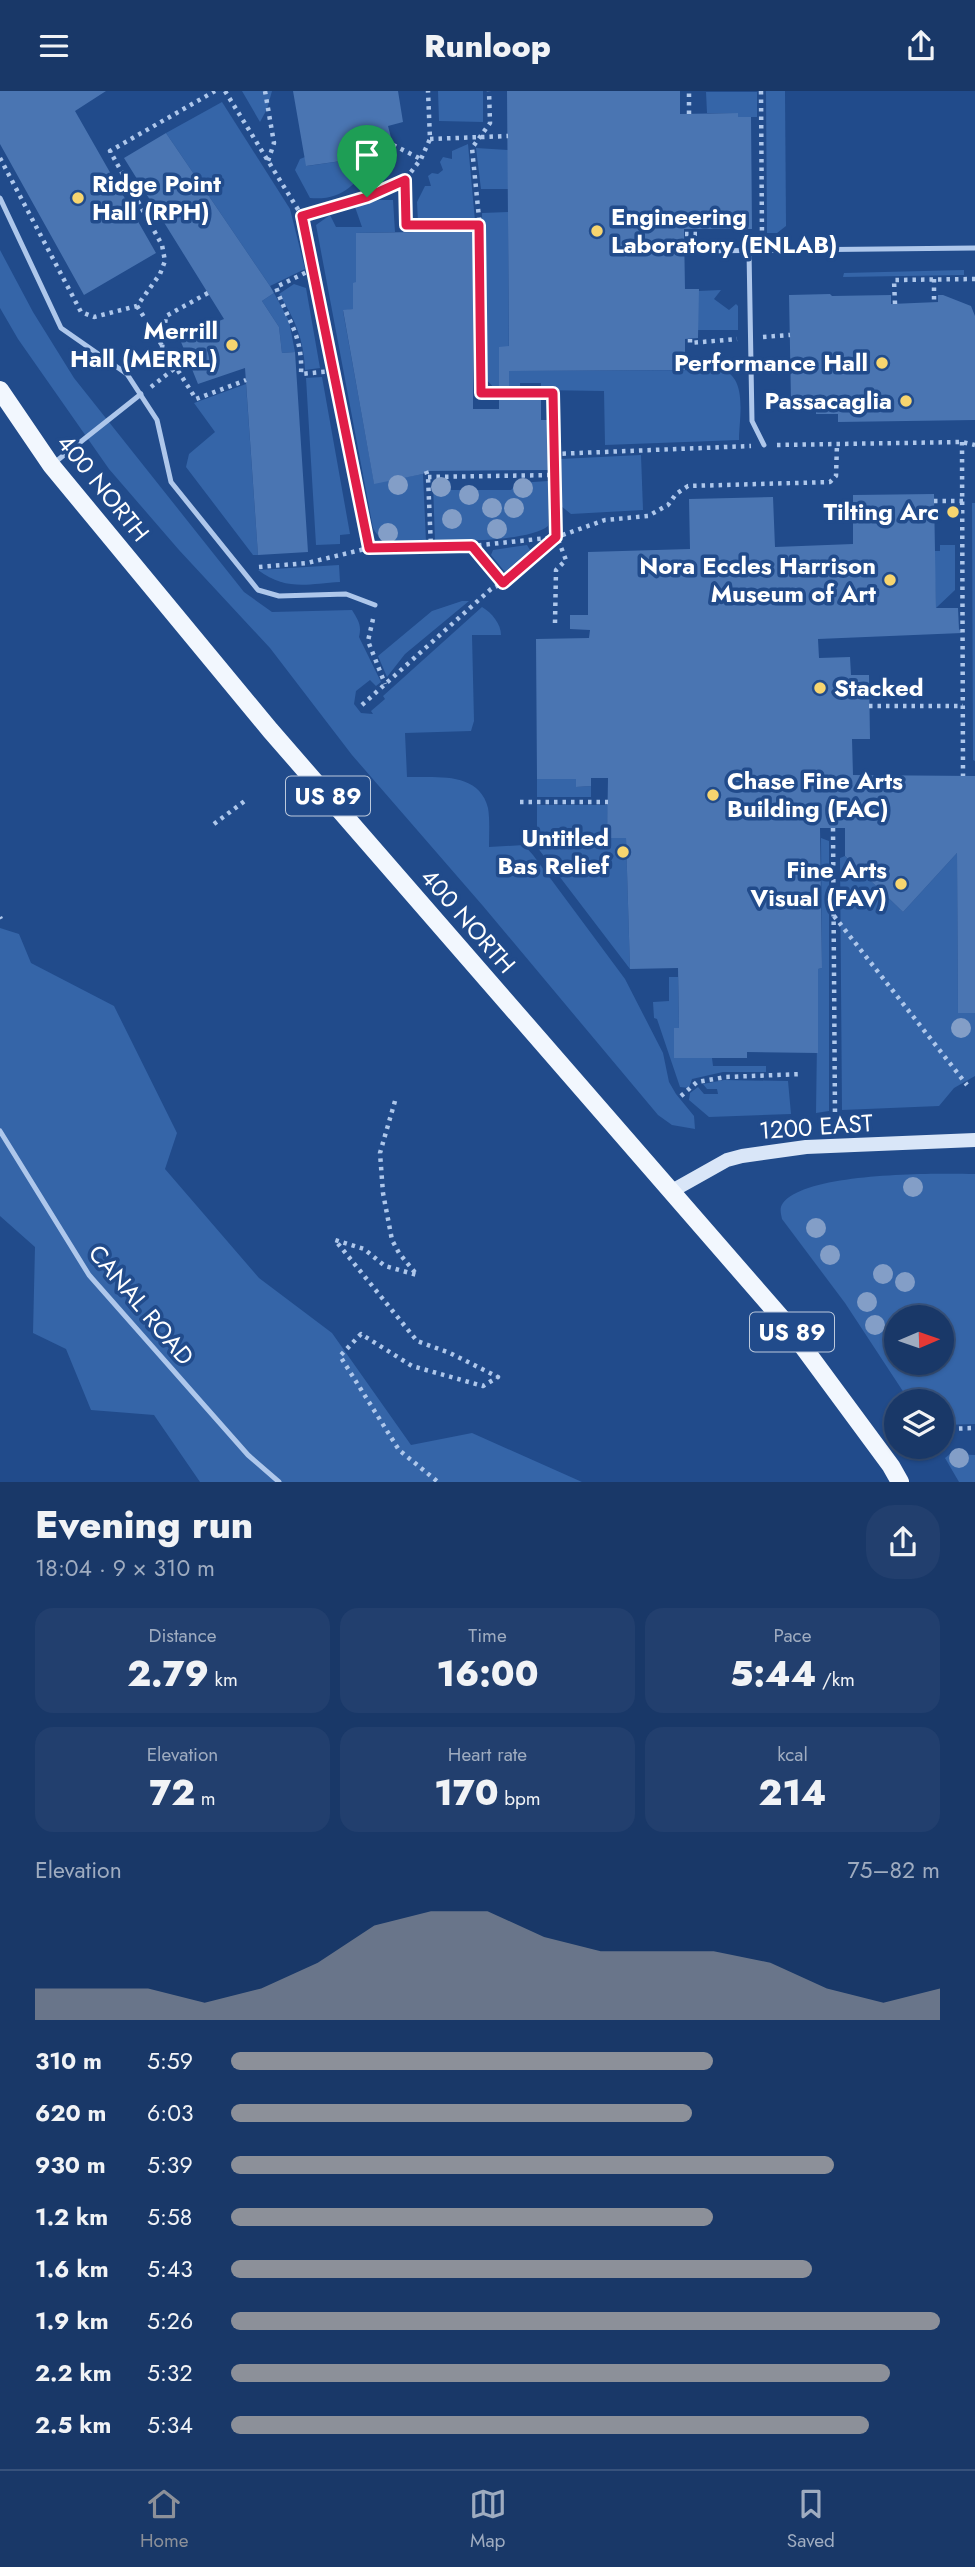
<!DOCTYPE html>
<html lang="en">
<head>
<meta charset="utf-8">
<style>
  :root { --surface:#193868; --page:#223f6e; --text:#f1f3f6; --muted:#9facc0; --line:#37527c; --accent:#8c9099 }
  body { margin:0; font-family:Jost,sans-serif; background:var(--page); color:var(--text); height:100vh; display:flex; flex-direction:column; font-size:26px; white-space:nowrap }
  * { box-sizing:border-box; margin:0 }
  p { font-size:23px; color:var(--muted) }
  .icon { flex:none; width:38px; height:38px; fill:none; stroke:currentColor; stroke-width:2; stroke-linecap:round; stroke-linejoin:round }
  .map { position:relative; height:1391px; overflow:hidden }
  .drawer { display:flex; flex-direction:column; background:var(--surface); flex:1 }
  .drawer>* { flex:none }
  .needle { width:46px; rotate:88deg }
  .buttons { position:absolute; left:884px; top:1214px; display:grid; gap:14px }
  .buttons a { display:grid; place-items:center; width:70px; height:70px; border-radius:50%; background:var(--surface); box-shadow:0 2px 5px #0004,0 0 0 2px var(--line); font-size:35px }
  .pin { position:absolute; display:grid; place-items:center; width:60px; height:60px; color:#fff; margin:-72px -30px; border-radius:50% 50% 50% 0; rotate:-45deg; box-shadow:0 0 7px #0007 }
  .pin .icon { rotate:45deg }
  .round { display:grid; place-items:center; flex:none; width:74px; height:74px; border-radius:28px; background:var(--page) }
  .summary { display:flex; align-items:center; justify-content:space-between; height:119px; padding:0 35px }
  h1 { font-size:38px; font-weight:800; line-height:52px }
  .stats { display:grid; grid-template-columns:repeat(3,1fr); gap:10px; height:119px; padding:7px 35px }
  .stats div { display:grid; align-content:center; border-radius:18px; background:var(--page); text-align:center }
  .stats b { font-size:35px; font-weight:800 }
  .stats small { font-size:19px; font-weight:400 }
  .stats p { font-size:19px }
  .chart { height:196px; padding:14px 35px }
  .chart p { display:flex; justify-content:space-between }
  .chart svg { width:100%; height:126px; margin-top:7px; fill:var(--accent); opacity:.7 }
  ul { padding:0 35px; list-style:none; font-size:23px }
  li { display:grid; grid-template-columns:112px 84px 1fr; align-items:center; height:52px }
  li i { height:18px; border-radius:9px; background:var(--accent) }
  header { display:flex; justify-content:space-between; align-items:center; height:91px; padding:0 35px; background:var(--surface); font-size:32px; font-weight:800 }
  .tabs { display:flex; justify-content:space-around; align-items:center; height:98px; border-top:2px solid var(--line); background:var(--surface); font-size:19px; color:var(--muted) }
  .tabs a { display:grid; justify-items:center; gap:4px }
  .tabs .current { color:var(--accent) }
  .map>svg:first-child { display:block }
  .green { fill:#3565a8; fill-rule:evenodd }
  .building { fill:#4a75b2 }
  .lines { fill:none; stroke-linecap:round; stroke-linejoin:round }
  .path { stroke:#aec7eb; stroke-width:4.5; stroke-dasharray:3.5 5; stroke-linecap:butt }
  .lane { stroke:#aec7eb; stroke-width:5 }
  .secondary { stroke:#d9e6f8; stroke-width:14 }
  .primary { stroke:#f2f7fe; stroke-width:18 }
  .tree { fill:#839ec7 }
  .route-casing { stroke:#fff; stroke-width:14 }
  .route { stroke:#e11d48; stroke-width:9 }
  .poi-dot { fill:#f7d56f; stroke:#214b8b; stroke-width:2.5 }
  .labels { text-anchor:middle; stroke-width:7; stroke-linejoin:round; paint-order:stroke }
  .shield { fill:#214b8b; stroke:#bcc9dc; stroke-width:2 }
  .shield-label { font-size:23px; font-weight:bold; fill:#fff }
  .poi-label { font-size:24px; font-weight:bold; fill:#fff; stroke:#214b8b; text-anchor:end }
  .street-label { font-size:24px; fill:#fff; stroke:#214b8b }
</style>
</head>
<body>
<header><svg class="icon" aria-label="menu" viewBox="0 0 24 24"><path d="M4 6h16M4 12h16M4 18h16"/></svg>Runloop<svg class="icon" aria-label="share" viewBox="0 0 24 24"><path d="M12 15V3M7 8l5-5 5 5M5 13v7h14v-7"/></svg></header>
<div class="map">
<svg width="975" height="1391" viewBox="0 0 975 1391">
  <rect width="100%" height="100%" fill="#214b8b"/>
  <!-- green -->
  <g class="green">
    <polygon points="242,0 272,0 267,18 260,31"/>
    <polygon points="438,0 483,0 483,31 439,30"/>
    <polygon points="766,0 785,0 786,135 777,142 767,142"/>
    <polygon points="706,1 757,1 757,26 738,26 737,22 707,22"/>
    <polygon points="222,11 290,118 305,178 270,195 166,42"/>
    <polygon points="468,53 475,130 418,131 417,111 425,95 431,95 428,85 432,82 438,83 443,79 440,71 443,66 452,68 452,60"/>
    <polygon points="476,57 508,59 508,98 481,98"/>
    <path d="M305 66 307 75 369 66C360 94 340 110 310 107L295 79 300 68Z"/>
    <path d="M379 109H393L395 141 356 142V191L353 218 343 220 374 392 423 383 426 451C406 452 383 458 373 437L316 134 330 124 336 136H362L355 116Z"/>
    <path d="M508 121 509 280 723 279C748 288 739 328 739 349L605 354 604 300 541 299V292H520V299H496L484 286 482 122Z"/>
    <path d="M0 159 33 221 74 287 244 501 272 521 352 519C358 529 362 534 359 546L381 591 376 595 370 589 356 600 354 613 361 622 373 623 371 620 385 608 383 605 482 516C492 522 501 533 501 544H472L474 630 471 640 405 642 407 686C436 687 479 680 488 717 490 729 489 743 489 756L524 754 533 764 625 888 663 962 669 991 676 1003 694 1025 695 1038 672 1034 658 1024 483 815 352 664 270 557 179 459 109 378 18 248 0 217Z"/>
    <polygon points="964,179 964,184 843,186 844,182"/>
    <path d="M294 193 306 197 320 277 305 279C304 249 295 228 279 203Z"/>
    <polygon points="721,199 714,208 729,219 736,213 738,215 738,239 698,239 698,200"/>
    <polygon points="274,202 289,230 295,261 282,262 279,236 262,210"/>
    <polygon points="322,286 350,443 340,444 340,453 316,454 306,287"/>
    <polygon points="246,293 258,464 253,464 186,376 189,363 215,341 194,312"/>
    <polygon points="641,364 643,419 571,423 561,415 560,368"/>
    <path d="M450 390 451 399H511L518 392 548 390V435C530 450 460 450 435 451L433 391Z"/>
    <polygon points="972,412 975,412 975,670 973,669"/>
    <polygon points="527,454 530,459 505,481 491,464 493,459"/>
    <polygon points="940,454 955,454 955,499 936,517 934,460 940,460"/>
    <path d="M339 474 340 491C307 493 286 500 258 479Z"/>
    <polygon points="462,510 469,510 405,563 387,586 378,565 432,520"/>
    <polygon points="537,688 576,688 577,696 591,695 591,706 537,706"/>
    <polygon points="537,714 608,714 607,747 626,747 630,878 537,756"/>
    <polygon points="821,747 829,750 829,1020 816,1022 818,878 822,877"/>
    <polygon points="957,762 958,921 975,922 975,985 954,997 939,1015 842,1019 840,767 845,765 903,821"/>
    <polygon points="0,837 19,843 31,872 114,915 177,1042 165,1078 259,1187 332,1242 411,1354 472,1342 582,1391 200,1391 154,1324 91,1319 66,1258 33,1242 35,1156 0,1125"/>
    <polygon points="669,886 678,886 679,937 674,937 674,967 712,967 713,975 766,975 766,981 723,981 692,988 689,997 680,996 657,928 654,927 653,911 669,910"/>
    <polygon points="724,989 788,990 791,1023 709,1026 689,1009 690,1002 698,996 704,1003 718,1003 717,998 707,998 703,993"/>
    <path d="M975 1083V1333L942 1334V1311H910L845 1212 782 1128C781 1122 779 1117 783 1112 806 1081 936 1082 975 1083ZM896 1227H942V1272H896Z"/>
    <polygon points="950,1363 975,1364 975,1391 959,1391 945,1367"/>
  </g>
  <!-- building -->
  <g class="building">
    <polygon points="0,0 106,0 75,20 156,162 84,204 0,53"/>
    <polygon points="293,0 398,0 403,31 388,35 393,54 369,58 369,66 306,75"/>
    <polygon points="507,0 680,0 680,23 738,22 738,26 751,26 752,138 684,138 685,198 699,198 698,247 685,248 685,279 509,280 509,306 541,306 541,329 548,329 548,379 426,380 423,383 374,393 343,219 353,218 353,192 356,191 356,142 473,140 473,318 499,318 499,256 509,255"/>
    <polygon points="166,42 270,195 274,202 262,210 279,236 282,262 295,261 308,461 258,464 245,277 198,293 179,246 224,228 124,67"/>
    <polygon points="830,203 832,205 891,204 891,213 938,211 938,204 943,204 971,215 975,225 975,329 838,331 838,323 816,323 816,310 791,310 789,204"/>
    <polygon points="934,403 936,517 958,517 959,538 962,542 818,548 819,567 850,566 851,584 869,584 870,648 852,648 853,684 975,685 975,922 958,922 957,762 903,821 845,765 845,737 820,737 822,877 818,878 818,962 747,961 747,967 674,967 674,937 679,937 678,877 630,878 626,747 607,747 608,687 591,687 591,695 576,696 576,688 537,688 536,548 589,547 590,539 570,538 570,524 588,524 588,461 690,458 689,408 773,406 775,456 853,453 853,404"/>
  </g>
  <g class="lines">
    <!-- path -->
    <g class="path">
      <polyline points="225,0 302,125 369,457"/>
      <polyline points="265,0 274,52 268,70"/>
      <polyline points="761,0 762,146"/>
      <polyline points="689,23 689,0"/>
      <polyline points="430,48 508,45"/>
      <polyline points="393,54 421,68"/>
      <polyline points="0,67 81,221 94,226 137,215 160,183 165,170 162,154 110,60 215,0"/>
      <polyline points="405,89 406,141"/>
      <polyline points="302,125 367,105 405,89 421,68 430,48 428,0"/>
      <polyline points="406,134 479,134"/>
      <polyline points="685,143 702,143"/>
      <path d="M313 178 276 196C287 229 303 244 301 283L333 280"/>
      <polyline points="934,188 934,212"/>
      <polyline points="895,213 894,189 975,188"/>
      <polyline points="137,215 196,308 246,289"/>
      <polyline points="763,246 790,244"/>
      <polyline points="690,248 690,252 737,248"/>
      <polyline points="162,257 166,225 208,202"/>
      <polyline points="151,296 175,277"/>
      <polyline points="962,351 963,685"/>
      <polyline points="777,354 962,351 975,354"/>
      <polyline points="554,363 751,355"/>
      <polyline points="426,380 428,386 431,457"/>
      <polyline points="428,386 554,384"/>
      <polyline points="934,410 963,410"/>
      <polyline points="473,456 503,492"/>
      <polyline points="259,476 307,472 369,457 472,455 557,446 605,429 648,425 668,414 676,403 688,395 830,391 836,385 837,353"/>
      <polyline points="373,528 368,550 385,593"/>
      <polyline points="555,532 556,479 566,469 557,446"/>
      <polyline points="362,614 491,498 503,492 557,446 553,302 481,302 479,127 472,57 490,32 489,0"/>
      <polyline points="869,615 963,615"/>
      <polyline points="520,711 608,711"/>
      <polyline points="214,733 246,709"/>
      <polyline points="833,737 835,1025"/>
      <polyline points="834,825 967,994"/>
      <polyline points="0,826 1,828"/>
      <polyline points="681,1005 697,991 726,986 802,983"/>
      <polyline points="395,1010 380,1062 383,1102 392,1149 399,1162 417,1184 385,1175 364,1158 335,1149 417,1250 450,1262 498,1286 483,1295 412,1275 361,1243 340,1265 399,1359 438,1391"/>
      <polyline points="942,1338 975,1337"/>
    </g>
    <!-- lane -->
    <g class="lane">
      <polyline points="0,107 61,237 127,283 157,329 171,391 258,499 279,505 346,503 375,514"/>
      <polyline points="698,160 975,157"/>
      <polyline points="749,160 752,330 764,354"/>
      <polyline points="54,372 141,303"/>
      <polyline points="0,1040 89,1184 248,1364 279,1391"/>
    </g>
    <!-- secondary -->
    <polyline class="secondary" points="670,1101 727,1069 742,1065 806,1056 975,1049"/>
    <!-- primary -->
    <polyline class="primary" points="0,299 51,374 270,639 784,1230 891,1375 900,1391"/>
  </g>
  <!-- trees -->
  <g class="tree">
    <circle cx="398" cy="394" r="10"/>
    <circle cx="441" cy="396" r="10"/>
    <circle cx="523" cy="397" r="10"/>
    <circle cx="469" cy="404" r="10"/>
    <circle cx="492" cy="417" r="10"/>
    <circle cx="514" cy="417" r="10"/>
    <circle cx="452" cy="428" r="10"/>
    <circle cx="497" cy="438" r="10"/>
    <circle cx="388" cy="442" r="10"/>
    <circle cx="961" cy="937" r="10"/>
    <circle cx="913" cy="1096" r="10"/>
    <circle cx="816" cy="1137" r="10"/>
    <circle cx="830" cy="1164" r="10"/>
    <circle cx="883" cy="1183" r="10"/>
    <circle cx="905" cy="1191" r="10"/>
    <circle cx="867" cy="1211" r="10"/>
    <circle cx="875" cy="1234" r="10"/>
    <circle cx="959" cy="1367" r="10"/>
  </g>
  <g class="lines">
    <defs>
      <polygon id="route" points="405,89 406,134 479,134 481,302 553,302 556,446 503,492 472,455 369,457 302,125 367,106"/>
    </defs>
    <!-- route casing -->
    <use href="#route" class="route-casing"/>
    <!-- route -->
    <use href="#route" class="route"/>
  </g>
  <!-- markers -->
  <g class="poi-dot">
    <circle cx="78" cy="107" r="7"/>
    <circle cx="597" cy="140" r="7"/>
    <circle cx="232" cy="254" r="7"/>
    <circle cx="882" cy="272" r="7"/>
    <circle cx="906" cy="310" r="7"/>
    <circle cx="953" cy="421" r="7"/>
    <circle cx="890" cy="489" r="7"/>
    <circle cx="820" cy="597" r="7"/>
    <circle cx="713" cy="704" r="7"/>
    <circle cx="623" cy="761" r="7"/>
    <circle cx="901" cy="793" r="7"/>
  </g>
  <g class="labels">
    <!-- shield labels -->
    <g class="shield">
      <rect x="286" y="685.5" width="84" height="39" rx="5"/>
      <rect x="750" y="1221.5" width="84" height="39" rx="5"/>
    </g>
    <g class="shield-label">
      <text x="328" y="713">US 89</text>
      <text x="792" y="1249">US 89</text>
    </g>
    <!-- poi labels -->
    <g class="poi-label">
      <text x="92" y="101" text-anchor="start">Ridge Point<tspan x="92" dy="28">Hall (RPH)</tspan></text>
      <text x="611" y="134" text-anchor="start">Engineering<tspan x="611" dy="28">Laboratory (ENLAB)</tspan></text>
      <text x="218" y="248">Merrill<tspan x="218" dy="28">Hall (MERRL)</tspan></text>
      <text x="868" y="280">Performance Hall</text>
      <text x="892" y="318">Passacaglia</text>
      <text x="939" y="429">Tilting Arc</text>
      <text x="876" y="483">Nora Eccles Harrison<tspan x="876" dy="28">Museum of Art</tspan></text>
      <text x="834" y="605" text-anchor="start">Stacked</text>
      <text x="727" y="698" text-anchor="start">Chase Fine Arts<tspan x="727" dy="28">Building (FAC)</tspan></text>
      <text x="609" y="755">Untitled<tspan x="609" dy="28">Bas Relief</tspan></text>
      <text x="887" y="787">Fine Arts<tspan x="887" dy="28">Visual (FAV)</tspan></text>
    </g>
    <!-- street labels -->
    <g class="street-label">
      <text transform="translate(103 397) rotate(51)" y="8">400 NORTH</text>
      <text transform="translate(468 830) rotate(49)" y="8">400 NORTH</text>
      <text transform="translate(816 1036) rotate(-4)" y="8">1200 EAST</text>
      <text transform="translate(141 1214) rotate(50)" y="8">CANAL ROAD</text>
    </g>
  </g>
</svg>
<div class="buttons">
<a><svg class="needle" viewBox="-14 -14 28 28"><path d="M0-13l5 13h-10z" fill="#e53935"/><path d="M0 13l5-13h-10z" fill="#9facc0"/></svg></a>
<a><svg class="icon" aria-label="layers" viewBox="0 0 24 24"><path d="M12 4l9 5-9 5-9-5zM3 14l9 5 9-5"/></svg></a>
</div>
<div class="pin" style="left:367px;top:106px;background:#1e9e55"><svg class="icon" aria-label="arrive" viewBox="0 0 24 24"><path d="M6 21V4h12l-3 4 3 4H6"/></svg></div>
</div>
<section class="drawer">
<div class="summary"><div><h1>Evening run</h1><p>18:04 · 9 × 310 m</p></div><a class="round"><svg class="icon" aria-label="share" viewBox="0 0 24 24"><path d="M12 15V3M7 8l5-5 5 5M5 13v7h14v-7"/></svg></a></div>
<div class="stats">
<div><p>Distance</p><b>2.79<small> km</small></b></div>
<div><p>Time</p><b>16:00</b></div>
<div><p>Pace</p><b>5:44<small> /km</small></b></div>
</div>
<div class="stats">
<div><p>Elevation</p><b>72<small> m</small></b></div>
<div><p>Heart rate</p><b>170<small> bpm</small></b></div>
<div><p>kcal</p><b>214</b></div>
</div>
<div class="chart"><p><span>Elevation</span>75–82 m</p>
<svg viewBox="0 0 160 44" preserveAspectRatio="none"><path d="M0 44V33L10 33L20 33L30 38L40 33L50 24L60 11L70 6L80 6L90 15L100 20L110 20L120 20L130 24L140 33L150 38L160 33V44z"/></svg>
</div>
<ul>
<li><b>310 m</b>5:59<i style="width:68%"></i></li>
<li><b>620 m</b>6:03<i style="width:65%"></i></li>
<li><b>930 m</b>5:39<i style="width:85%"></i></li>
<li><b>1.2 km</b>5:58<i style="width:68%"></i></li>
<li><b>1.6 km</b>5:43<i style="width:82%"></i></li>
<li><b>1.9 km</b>5:26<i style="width:100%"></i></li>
<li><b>2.2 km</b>5:32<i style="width:93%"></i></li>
<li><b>2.5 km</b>5:34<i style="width:90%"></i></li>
</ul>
</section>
<nav class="tabs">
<a class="current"><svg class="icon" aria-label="home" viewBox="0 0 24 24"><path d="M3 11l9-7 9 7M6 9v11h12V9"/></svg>Home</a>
<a><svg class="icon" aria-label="map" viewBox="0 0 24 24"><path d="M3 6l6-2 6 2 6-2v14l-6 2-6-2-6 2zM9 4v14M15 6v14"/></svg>Map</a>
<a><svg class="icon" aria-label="saved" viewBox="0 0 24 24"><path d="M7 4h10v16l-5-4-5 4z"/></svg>Saved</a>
</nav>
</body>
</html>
